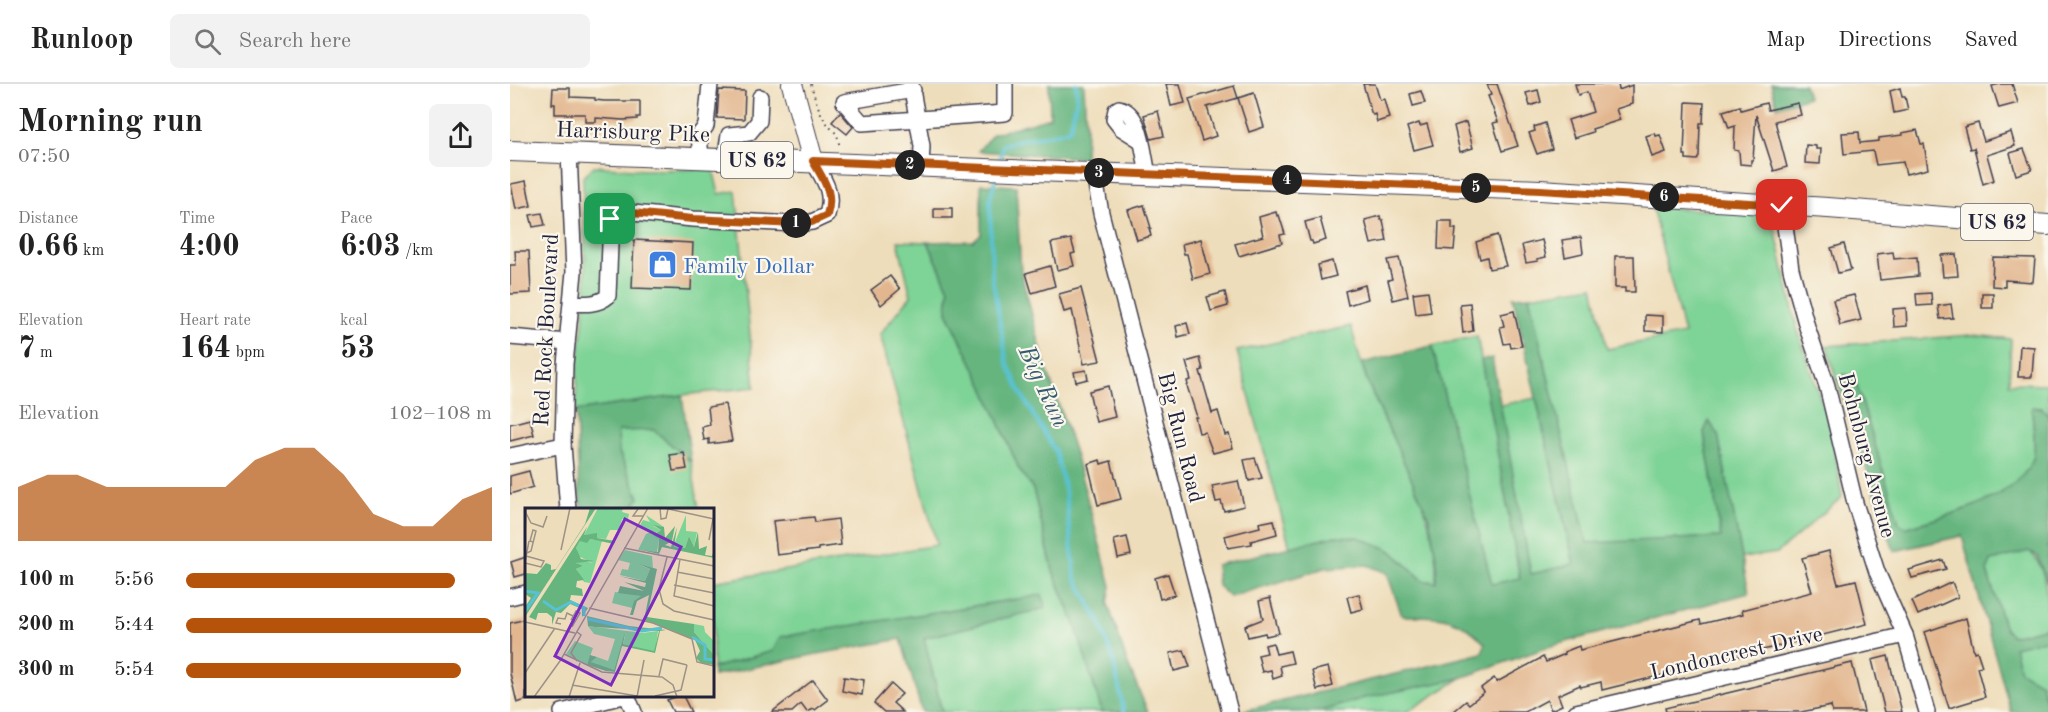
<!DOCTYPE html>
<html lang="en">
<head>
<meta charset="utf-8">
<style>
  :root { --surface:#fff; --page:#f2f2f2; --text:#222; --muted:#767676; --line:#e0e0e0; --accent:#b45309 }
  body { margin:0; font-family:"Old Standard TT",serif; background:var(--page); color:var(--text); height:100vh; display:flex; flex-direction:column; font-size:22px; white-space:nowrap }
  * { box-sizing:border-box; margin:0 }
  p { font-size:20px; color:var(--muted) }
  .icon { flex:none; width:33px; height:33px; fill:none; stroke:currentColor; stroke-width:2; stroke-linecap:round; stroke-linejoin:round }
  .map { position:relative; flex:1; overflow:hidden }
  .drawer { display:flex; flex-direction:column; background:var(--surface); width:510px }
  .drawer>* { flex:none }
  .pin { position:absolute; display:grid; place-items:center; width:51px; height:51px; color:#fff; margin:-26px; border-radius:12px; box-shadow:0 3px 9px #0006 }
  .km { position:absolute; width:30px; height:30px; margin:-15px; border-radius:50%; background:#222; color:#fff; font-size:16px; line-height:30px; text-align:center }
  .round { display:grid; place-items:center; flex:none; width:63px; height:63px; border-radius:9px; background:var(--page) }
  .overview { display:flex; align-items:center; justify-content:space-between; height:102px; padding:0 18px }
  h1 { font-size:33px; font-weight:600; line-height:45px }
  .figures { display:grid; grid-template-columns:repeat(3,1fr); gap:9px; height:102px; padding:6px 18px }
  .figures div { display:grid; align-content:center }
  .figures b { font-size:30px; font-weight:600 }
  .figures small { font-size:16px; font-weight:400 }
  .figures p { font-size:16px }
  .chart { height:168px; padding:12px 18px }
  .chart p { display:flex; justify-content:space-between }
  .chart svg { width:100%; height:108px; margin-top:6px; fill:var(--accent); opacity:.7 }
  ul { padding:0 18px; list-style:none; font-size:20px }
  li { display:grid; grid-template-columns:96px 72px 1fr; align-items:center; height:45px }
  li i { height:15px; border-radius:8px; background:var(--accent) }
  header { display:flex; align-items:center; gap:36px; box-sizing:border-box; height:84px; padding:0 30px; background:var(--surface); border-bottom:2px solid var(--line) }
  header strong { font-size:28px }
  nav { display:flex; gap:33px; margin-inline-start:auto; font-size:21px }
  .search { width:420px; height:54px; background:var(--page); display:flex; align-items:center; gap:15px; box-sizing:border-box; padding:0 21px; border-radius:9px; color:var(--muted); font-size:22px }
  main { display:flex; flex:1; min-height:0 }
  .map>svg:first-child { display:block }
  .green { fill:#7ed396; stroke:#507a68; stroke-width:1.5 }
  .forest { fill:#66b57f; stroke:#446c5d; stroke-width:1.5 }
  .lines { fill:none; stroke-linecap:round; stroke-linejoin:round }
  .stream { stroke:#58c2d3; stroke-width:4 }
  .building { fill:#e2b68e }
  .minor-casing { stroke:#413e4e; stroke-width:18 }
  .major-casing { stroke:#413e4e; stroke-width:22 }
  .path { stroke:#413e4e; stroke-width:2; stroke-dasharray:1.5 4.5; stroke-linecap:butt }
  .minor { stroke:#fff; stroke-width:15 }
  .major { stroke:#fff; stroke-width:20 }
  .route-casing { stroke:#fff; stroke-width:12 }
  .route { stroke:#b45309; stroke-width:8 }
  .labels { text-anchor:middle; stroke-width:4.5; stroke-linejoin:round; paint-order:stroke }
  .shield { fill:#fbf7ec; stroke:#636270; stroke-width:1.5 }
  .shield-label { font-size:21px; font-weight:bold; fill:#22223b }
  .street-label { font-size:22px; fill:#22223b; stroke:#fbf7ec }
  .shop-label { font-size:22px; fill:#366cbe; stroke:#fbf7ec; text-anchor:start }
  .water-label { font-size:24px; font-style:italic; fill:#355a70; stroke:#fbf7ec }
  .inset-river { fill:none; stroke:#58c2d3; stroke-width:3 }
  .inset-road { fill:none; stroke:#9c9287; stroke-width:1.5 }
  .view { fill:#7b2cbf; fill-opacity:0.15; stroke:#7b2cbf; stroke-width:3 }
  .inset-edge { fill:none; stroke:#22223b; stroke-width:3 }
</style>
</head>
<body>
<header>
<strong>Runloop</strong>
<div class="search"><svg class="icon" aria-label="search" viewBox="0 0 24 24"><circle cx="10" cy="10" r="6"/><path d="M15 15l6 6"/></svg>Search here</div>
<nav><a>Map</a><a>Directions</a><a>Saved</a></nav>
</header>
<main>
<section class="drawer">
<div class="overview"><div><h1>Morning run</h1><p>07:50</p></div><a class="round"><svg class="icon" aria-label="share" viewBox="0 0 24 24"><path d="M12 15V3M7 8l5-5 5 5M5 13v7h14v-7"/></svg></a></div>
<div class="figures">
<div><p>Distance</p><b>0.66<small> km</small></b></div>
<div><p>Time</p><b>4:00</b></div>
<div><p>Pace</p><b>6:03<small> /km</small></b></div>
</div>
<div class="figures">
<div><p>Elevation</p><b>7<small> m</small></b></div>
<div><p>Heart rate</p><b>164<small> bpm</small></b></div>
<div><p>kcal</p><b>53</b></div>
</div>
<div class="chart"><p><span>Elevation</span>102–108 m</p>
<svg viewBox="0 0 160 44" preserveAspectRatio="none"><path d="M0 44V22L10 17L20 17L30 22L40 22L50 22L60 22L70 22L80 11L90 6L100 6L110 17L120 33L130 38L140 38L150 27L160 22V44z"/></svg>
</div>
<ul>
<li><b>100 m</b>5:56<i style="width:88%"></i></li>
<li><b>200 m</b>5:44<i style="width:100%"></i></li>
<li><b>300 m</b>5:54<i style="width:90%"></i></li>
</ul>
</section>
<div class="map">
<svg width="1538" height="628" viewBox="0 0 1538 628">
  <rect width="100%" height="100%" fill="#fbf7ec"/>
  <filter id="ink" filterUnits="userSpaceOnUse"><feTurbulence type="fractalNoise" baseFrequency=".0167" numOctaves="2"/><feDisplacementMap in="SourceGraphic" scale="12" xChannelSelector="R" yChannelSelector="G"/><feConvolveMatrix kernelMatrix="1 2 1 2 8 2 1 2 1" color-interpolation-filters="sRGB"/></filter>
  <filter id="wash" filterUnits="userSpaceOnUse"><feTurbulence type="fractalNoise" baseFrequency=".008" numOctaves="4" result="noise"/><feDisplacementMap in="SourceGraphic" scale="24" xChannelSelector="R" yChannelSelector="G"/><feGaussianBlur stdDeviation="1.35" result="paint"/><feColorMatrix in="noise" values="0 0 0 0 0 0 0 0 0 0 0 0 0 0 0 0 0 1.4 0 .05"/><feComposite in="paint" operator="in"/></filter>
  <g filter="url(#wash)">
    <rect width="100%" height="100%" fill="#eeddba"/>
    <!-- green -->
    <g class="green">
      <polygon points="84,82 135,86 203,85 209,110 226,107 245,303 172,311 66,327 67,288 76,213 73,93"/>
      <polygon points="1142,123 1257,130 1265,145 1287,244 1322,349 1332,413 1267,469 1232,474 1208,351 1199,337 1194,348 1211,453 1077,460 1019,212 1083,202 1097,265 1174,250"/>
      <polygon points="388,157 418,158 439,205 437,228 474,303 509,385 523,405 543,487 565,540 592,628 432,628 414,554 535,524 263,567 203,584 203,498 427,461 370,250 401,212"/>
      <path d="M841 242C846 261 851 281 858 299 883 364 930 426 926 498L914 497 880 466 826 452 780 463 727 267Z"/>
      <path d="M1462 251 1501 255 1499 299 1538 300V331L1532 324H1522C1522 336 1527 365 1523 375 1505 418 1435 431 1395 444L1389 439 1335 290 1327 297 1317 262Z"/>
      <polygon points="967,252 1010,494 981,501 922,262"/>
      <polygon points="1026,314 1064,480 1021,491 990,321"/>
      <polygon points="144,346 181,378 189,425 121,425 129,414 109,368 107,347"/>
      <path d="M1519 467C1538 483 1538 519 1538 543L1502 552 1495 545 1477 487 1481 477Z"/>
      <polygon points="1538,555 1538,628 1531,599 1509,587 1504,563"/>
      <polygon points="951,594 897,628 808,628 854,614"/>
    </g>
    <!-- forest -->
    <g class="forest">
      <polygon points="539,0 574,0 576,44 575,74 468,67 483,50 540,33"/>
      <polygon points="1261,0 1294,0 1298,13 1267,23"/>
      <polygon points="471,100 506,102 511,189 534,277 564,366 601,502 598,520 617,578 638,628 592,628 565,540 543,487 523,405 509,385 474,303 437,228 439,205 418,158 463,157 471,150"/>
      <path d="M1019 212 1077 459 1211 453 1194 348 1199 337 1208 351 1239 509 1041 562 951 594 854 614 808 628H728L972 569 975 560C950 531 928 532 892 532L877 489 857 481 815 484 720 513 708 502 706 481 826 452 848 453 880 466 914 497 926 498 927 479 919 434 858 299 852 279 922 262 982 500 1010 494 971 276 982 274 1021 490 1064 480 1003 213Z"/>
      <path d="M1335 290 1345 295 1389 439 1395 444C1434 432 1506 417 1523 375 1527 364 1522 336 1522 323L1532 324 1538 331V500L1527 472 1519 467 1481 477 1477 487 1495 545 1502 552 1538 543V555L1504 563 1510 587 1531 599 1538 628H1501L1452 452 1384 467 1327 297Z"/>
      <polygon points="172,311 181,378 144,346 108,347 109,368 129,414 121,425 72,425 69,410 66,327"/>
      <polygon points="532,511 536,524 414,554 432,628 412,628 391,555 302,571 203,592 203,584 263,567 270,553"/>
    </g>
    <g class="lines">
      <!-- stream -->
      <g class="stream">
        <path d="M489 79 493 61C515 52 538 54 560 45L567 13 566 0"/>
        <polyline points="486,92 480,116 482,192 497,279 512,311 546,369 555,406 565,493 590,539 603,575 614,628"/>
      </g>
    </g>
    <g id="blocks">
      <!-- building -->
      <g class="building">
        <polygon points="656,0 670,0 675,19 661,22"/>
        <polygon points="853,0 865,0 870,16 874,15 879,34 867,38 865,30 863,31 861,28"/>
        <polygon points="977,0 987,0 1008,62 992,67 983,39 988,38 978,12 981,11"/>
        <polygon points="1065,0 1108,0 1109,6 1122,1 1122,20 1106,25 1110,36 1082,45 1083,48 1064,54 1058,36 1083,28 1077,8 1068,11"/>
        <polygon points="1490,0 1502,0 1508,19 1489,24 1482,2"/>
        <polygon points="724,2 728,14 697,23 706,52 692,57 679,15"/>
        <polygon points="43,4 60,4 60,13 85,14 85,16 94,17 130,17 130,33 127,33 127,35 113,36 86,34 86,38 75,38 75,30 45,30 45,20 42,20"/>
        <polygon points="1390,4 1392,13 1395,13 1398,26 1384,29 1380,7"/>
        <polygon points="209,6 235,7 234,35 207,34"/>
        <polygon points="1028,6 1031,18 1020,22 1016,9"/>
        <polygon points="911,7 915,19 903,22 900,10"/>
        <polygon points="744,9 754,43 739,48 728,14"/>
        <polygon points="1176,18 1194,19 1193,39 1190,39 1189,72 1187,76 1176,75 1176,71 1174,71"/>
        <polygon points="1256,19 1258,26 1288,19 1291,31 1265,37 1277,83 1264,87 1246,31 1243,76 1241,76 1241,81 1230,80 1229,67 1224,66 1225,42 1219,44 1213,27 1230,22 1231,26"/>
        <polygon points="648,27 654,52 641,55 634,31"/>
        <polygon points="330,28 343,43 337,50 322,38"/>
        <polygon points="956,38 963,64 950,68 944,42"/>
        <polygon points="909,39 910,42 917,40 923,61 904,66 897,43"/>
        <polygon points="1035,39 1042,65 1027,70 1019,49 1025,47 1024,43"/>
        <polygon points="1468,39 1474,57 1501,48 1505,62 1477,71 1484,96 1473,100 1464,64 1460,65 1454,43"/>
        <polygon points="1407,46 1411,60 1414,60 1418,85 1396,90 1393,78 1366,81 1363,67 1334,70 1332,49 1349,48 1350,59 1369,57 1369,54 1393,51 1392,49"/>
        <polygon points="1145,49 1146,52 1150,51 1156,68 1142,73 1136,52"/>
        <polygon points="1296,61 1306,62 1306,65 1311,65 1310,80 1295,79"/>
        <polygon points="1514,65 1522,86 1506,91 1500,69"/>
        <polygon points="16,97 21,122 6,125 1,100"/>
        <polygon points="634,121 641,144 639,144 641,152 627,156 618,126"/>
        <rect x="424" y="124" width="18" height="10"/>
        <polygon points="766,128 767,132 769,131 775,150 770,151 772,159 729,172 725,160 753,152 749,133"/>
        <polygon points="32,129 35,141 23,143 20,131"/>
        <polygon points="870,132 871,136 873,136 877,157 861,160 855,136"/>
        <polygon points="810,134 816,156 803,160 802,157 800,157 795,138"/>
        <polygon points="929,137 942,137 942,145 946,145 944,166 928,165"/>
        <polygon points="987,151 996,182 979,185 977,173 970,175 966,158"/>
        <polygon points="1071,153 1073,169 1055,173 1052,156"/>
        <polygon points="561,155 565,169 561,170 564,182 547,186 541,159"/>
        <polygon points="691,155 700,190 683,195 677,170 674,170 672,160"/>
        <polygon points="124,156 183,159 181,206 122,204"/>
        <polygon points="1032,156 1036,173 1027,175 1028,177 1016,179 1012,161"/>
        <polygon points="1334,160 1341,186 1328,189 1321,164"/>
        <polygon points="5,167 19,167 21,209 0,210 0,181 6,181"/>
        <polygon points="1383,168 1384,175 1407,173 1408,192 1370,196 1367,170"/>
        <polygon points="1446,170 1448,192 1433,193 1431,171"/>
        <polygon points="1105,172 1124,172 1125,208 1115,208 1115,204 1105,204"/>
        <polygon points="1483,173 1525,174 1523,198 1495,196 1495,203 1482,202"/>
        <polygon points="889,174 898,212 883,216 878,196 882,195 877,176"/>
        <polygon points="822,177 826,192 811,196 808,181"/>
        <polygon points="540,182 545,202 522,209 516,189"/>
        <polygon points="380,192 390,205 371,221 361,206"/>
        <polygon points="855,201 858,215 838,221 835,207"/>
        <polygon points="571,204 590,277 574,280 562,226 554,228 549,210"/>
        <polygon points="918,207 921,228 906,230 903,209"/>
        <polygon points="715,208 718,222 701,227 697,213"/>
        <polygon points="1421,209 1422,221 1407,222 1406,210"/>
        <rect x="1472" y="209" width="11" height="15"/>
        <polygon points="1344,211 1351,236 1330,241 1323,216"/>
        <polygon points="960,219 963,247 953,249 950,220"/>
        <polygon points="1441,220 1443,234 1430,235 1428,222"/>
        <polygon points="1396,224 1397,242 1384,243 1383,225"/>
        <polygon points="1004,227 1012,262 1001,264 1000,259 994,260 990,243 994,242 991,230"/>
        <polygon points="1135,231 1153,232 1153,248 1135,247"/>
        <polygon points="677,239 680,250 668,253 666,242"/>
        <polygon points="1510,262 1524,263 1522,293 1508,293"/>
        <polygon points="690,274 693,286 690,287 702,329 708,327 715,351 719,350 723,364 703,369 695,348 689,349 685,333 687,333 677,302 678,301 677,297 681,296 676,278"/>
        <polygon points="576,286 578,295 566,298 564,288"/>
        <polygon points="598,302 605,333 586,338 579,307"/>
        <polygon points="215,320 222,357 199,360 199,355 194,356 192,343 200,341 198,323"/>
        <polygon points="20,335 24,351 0,357 0,340"/>
        <polygon points="174,369 177,385 163,387 160,371"/>
        <polygon points="745,374 752,394 739,397 734,376"/>
        <polygon points="590,376 591,380 601,377 611,415 588,421 578,380"/>
        <polygon points="19,387 23,403 0,410 0,392"/>
        <polygon points="728,397 734,422 714,427 711,417 706,418 702,402"/>
        <polygon points="304,433 305,438 328,435 331,461 308,464 308,466 267,471 263,437"/>
        <polygon points="764,436 767,450 741,457 742,460 718,464 715,452 750,443 749,439"/>
        <polygon points="617,453 621,471 608,474 604,456"/>
        <polygon points="1319,467 1328,500 1346,496 1357,540 1092,606 1091,598 1071,603 1070,601 1048,611 1052,621 1041,626 1037,616 1015,628 943,628 956,617 959,620 974,608 971,604 984,594 987,598 1033,573 1036,578 1055,570 1054,568 1069,562 1070,566 1190,536 1191,540 1233,530 1232,526 1302,508 1292,474"/>
        <polygon points="16,473 16,490 5,493 1,478"/>
        <polygon points="1433,476 1436,485 1402,494 1399,486"/>
        <polygon points="658,490 665,511 650,515 645,494"/>
        <polygon points="1442,498 1448,513 1408,531 1402,517"/>
        <polygon points="849,510 853,525 841,528 837,513"/>
        <polygon points="760,514 769,549 756,552 755,549 738,553 735,542 753,535 749,517"/>
        <polygon points="1456,534 1464,568 1467,567 1472,582 1467,583 1475,613 1439,624 1415,548"/>
        <polygon points="16,535 16,616 7,619 0,589 0,539"/>
        <polygon points="763,559 766,570 780,567 783,579 770,582 772,592 763,595 761,586 752,588 748,571 757,569 755,561"/>
        <polygon points="674,566 680,583 664,587 660,569"/>
        <polygon points="1378,572 1392,628 1375,628 1362,576"/>
        <polygon points="1342,579 1354,628 1322,628 1321,622 1291,628 1156,628 1155,624"/>
        <polygon points="818,583 823,602 807,606 802,587"/>
        <polygon points="334,593 354,596 352,611 332,607"/>
        <polygon points="303,596 318,616 305,626 304,625 297,628 291,620 282,628 262,628"/>
        <polygon points="381,600 392,610 383,619 393,628 374,628 364,619"/>
        <polygon points="168,612 173,612 181,628 163,628 157,616"/>
      </g>
    </g>
  </g>
  <g filter="url(#ink)">
    <use href="#blocks" fill-opacity="0" stroke="#413e4e" stroke-width="1.5"/>
    <g class="lines">
      <defs>
        <g id="minor">
          <polyline points="401,0 412,62 411,82"/>
          <polyline points="403,6 334,18 352,39 495,29 495,0"/>
          <path d="M630 56 611 44 604 35 606 26 609 24C632 29 633 70 638 90"/>
          <polyline points="191,74 189,51 196,42 200,0"/>
          <polyline points="215,75 219,51 239,49 249,37 250,13"/>
          <polyline points="584,89 591,129 720,628"/>
          <polyline points="1272,121 1281,185 1297,243 1317,302 1345,419 1367,488 1395,551 1417,628"/>
          <path d="M62 219C74 220 88 221 98 212L101 135 104 130 113 128 183 135 287 140 302 138 317 131C324 108 314 96 303 77"/>
          <polyline points="0,253 57,258"/>
          <polyline points="0,372 53,361"/>
          <polyline points="58,426 53,361 55,280 64,188 59,68"/>
          <polyline points="0,513 16,509"/>
          <polyline points="117,612 124,628"/>
          <polyline points="52,628 113,612"/>
          <polyline points="1066,628 1395,551"/>
        </g>
        <g id="major">
          <polyline points="282,0 303,77"/>
          <polyline points="0,67 1030,106 1318,124 1538,141"/>
        </g>
      </defs>
      <!-- minor casing -->
      <use href="#minor" class="minor-casing"/>
      <!-- major casing -->
      <use href="#major" class="major-casing"/>
      <!-- path -->
      <path class="path" d="M301 0C306 19 312 38 327 50L330 64"/>
      <!-- minor -->
      <use href="#minor" class="minor"/>
      <!-- major -->
      <use href="#major" class="major"/>
    </g>
  </g>
  <g class="lines" filter="url(#ink)">
    <defs>
      <path id="route" d="M100 135 105 130 112 128 183 135 287 140 302 138 317 131C324 108 314 97 303 77L1030 106 1272 121"/>
    </defs>
    <!-- route casing -->
    <use href="#route" class="route-casing"/>
    <!-- route -->
    <use href="#route" class="route"/>
  </g>
  <!-- icons -->
  <defs>
    <symbol id="shop-square" viewBox="-11 -11 22 22"><rect x="-9" y="-9" width="18" height="18" rx="4" fill="#3f7fe0" stroke="#fbf7ec"/><path d="M-5-2.5h2.3a2.7 3.5 0 0 1 5.4 0H5L5.5 6h-11ZM-1.5-2.5h3a1.5 2.3 0 0 0-3 0Z" fill="#fff"/></symbol>
  </defs>
  <g fill-rule="evenodd">
    <use href="#shop-square" x="136" y="164" width="33" height="33"/>
  </g>
  <g class="labels">
    <!-- shield labels -->
    <g class="shield">
      <rect x="211" y="58" width="72" height="36" rx="4.5"/>
      <rect x="1451" y="120" width="72" height="36" rx="4.5"/>
    </g>
    <g class="shield-label">
      <text x="247" y="83">US 62</text>
      <text x="1487" y="145">US 62</text>
    </g>
    <!-- street labels -->
    <g class="street-label">
      <text transform="translate(123 47) rotate(2)" y="8">Harrisburg Pike</text>
      <text transform="translate(35 246) rotate(-87)" y="8">Red Rock Boulevard</text>
      <text transform="translate(672 353) rotate(76)" y="8">Big Run Road</text>
      <text transform="translate(1358 371) rotate(75)" y="8">Bohnburg Avenue</text>
      <text transform="translate(1226 568) rotate(-13)" y="8">Londoncrest Drive</text>
    </g>
    <!-- shop labels -->
    <g class="shop-label">
      <text x="173" y="189">Family Dollar</text>
    </g>
    <!-- water labels -->
    <g class="water-label">
      <text transform="translate(534 302) rotate(65)" y="8">Big Run</text>
    </g>
  </g>
  <!-- overview -->
  <g transform="translate(15 424)">
    <rect width="189" height="189" fill="#eeddba"/>
    <path d="M73 0H98L97 4 104 6 103 11H97L94 22H85L81 31 72 30V26L59 27ZM121 7 139 19 128 18 136 22 129 26 134 31 132 44 113 42 121 26 126 24 115 17 118 12 125 14ZM161 7V23L172 24 169 39 164 28 160 40 148 39ZM65 31 77 33 65 75 59 74 51 61 58 58 51 57 54 52 68 55 53 48 51 40 55 33ZM100 42 127 48 128 60 115 57 125 61 120 73 95 67 97 61 103 62 105 55 93 52ZM90 84 110 86 116 88 107 100 87 95ZM169 116 179 118 180 124 189 133V147L169 124ZM63 118 118 125 133 123 130 144 98 136 101 124 89 162H80L66 154 72 149 83 153 90 131 69 126ZM50 133 68 140 62 157 41 146Z" fill="#7ed396"/>
    <path d="M65 0H71L0 109V99L6 90 0 86V65L12 66 21 55 26 57V62L31 61 60 16ZM128 17 139 19 140 30 150 18 147 33 140 37 146 39 152 19 149 39 160 40 164 28 169 39 173 24 174 41 182 38 180 47 187 48 189 42V50L137 39 134 46 116 42 133 44 134 31 128 27 136 22ZM62 19 59 27 72 25V30L90 33 89 36 65 31 62 35 55 33 51 40 56 51 69 53 51 55 58 58 51 61 59 72 52 73 51 79 57 81 58 88 46 87 45 92 63 100 57 109V101L45 96 36 105 31 104 27 117V109L22 105H13L11 112 4 109ZM114 56 132 61 122 109 169 116V124L189 147V157L176 155 171 150 175 143 170 132 119 112 124 87 112 93 108 107H105L109 93 116 88 93 85 95 78 119 83 99 74 120 79 121 75 94 68 120 73 125 61ZM62 108 104 118 141 122 135 123 130 145 97 138 90 164 81 163 62 157 65 147 72 149 66 154 89 162 100 124 98 136 129 143 134 123 70 119 63 118Z" fill="#66b57f"/>
    <path class="inset-river" d="M0 83 13 85 0 103M18 93 31 102 46 94 59 100V108M63 111 117 123 137 120M167 129 180 137V151L189 152"/>
    <path class="inset-road" d="M135 0 136 11 141 10 143 1M139 0 189 11M113 1 108 8H118M1 5 6 15 18 19 22 8M0 31 1 0M184 32 188 11M99 40 189 58M36 42 45 0M2 45 6 43 11 23 8 22 5 33 8 34M142 49 134 81 138 96 149 103 189 112M155 51 149 88 189 98M0 54 4 33M0 55 16 59 19 53 1 48M152 64 189 71M149 77 189 85M64 100 128 115 167 131 172 154 189 158M46 112 51 103 55 105 47 119 49 112M0 114 50 125M36 116 31 115 33 110 40 111 42 105 48 108M52 124 56 127 46 145 52 153M39 146 77 164 137 169 148 177 152 189M0 165 30 120M134 168 138 151 162 157M47 177 112 188M130 188 156 182 162 157M9 189 35 153 123 0M44 189 55 155M112 189 119 152"/>
    <path class="view" d="M100 11 156 39 86 177 30 148Z"/>
    <rect width="189" height="189" class="inset-edge"/>
  </g>
</svg>
<div class="pin" style="left:100px;top:135px;background:#1e9e55"><svg class="icon" aria-label="arrive" viewBox="0 0 24 24"><path d="M6 21V4h12l-3 4 3 4H6"/></svg></div>
<div class="pin" style="left:1272px;top:121px;background:#d93025"><svg class="icon" aria-label="check" viewBox="0 0 24 24"><path d="M5 12l5 5 9-10"/></svg></div>
<b class="km" style="left:286px;top:139px">1</b>
<b class="km" style="left:400px;top:81px">2</b>
<b class="km" style="left:589px;top:89px">3</b>
<b class="km" style="left:777px;top:96px">4</b>
<b class="km" style="left:966px;top:104px">5</b>
<b class="km" style="left:1154px;top:113px">6</b>
</div>
</main>
</body>
</html>
